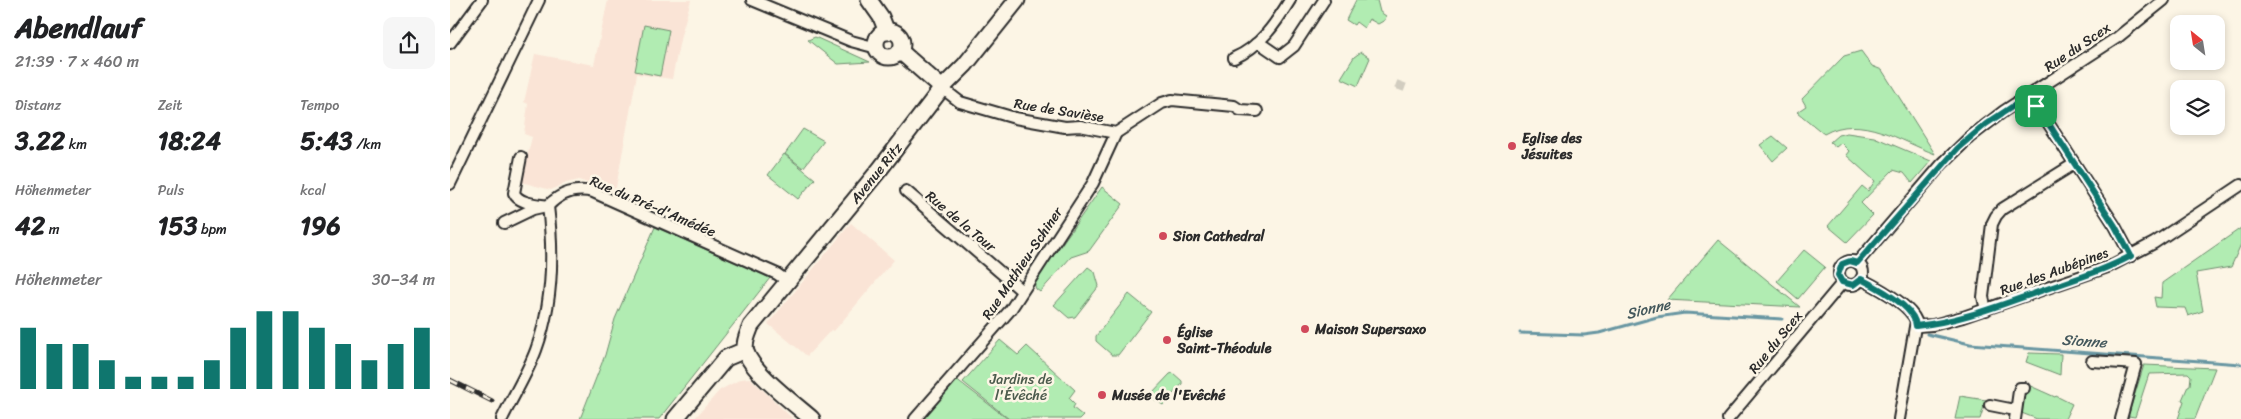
<!DOCTYPE html>
<html lang="de">
<head>
<meta charset="utf-8">
<style>
  :root { --surface:#fff; --page:#f6f6f6; --text:#202124; --muted:#757577; --accent:#0f766e }
  body { margin:0; font-family:Sriracha,sans-serif; background:var(--page); color:var(--text); height:100vh; display:flex; flex-direction:column; font-size:19px; white-space:nowrap }
  * { box-sizing:border-box; margin:0 }
  p { font-size:16px; color:var(--muted) }
  .icon { flex:none; width:28px; height:28px; fill:none; stroke:currentColor; stroke-width:2; stroke-linecap:round; stroke-linejoin:round }
  .map { position:relative; flex:1; overflow:hidden }
  .drawer { display:flex; flex-direction:column; background:var(--surface); width:450px }
  .drawer>* { flex:none }
  .needle { width:32px; rotate:330deg }
  .controls { position:absolute; left:1720px; top:15px; display:grid; gap:10px }
  .controls a { display:grid; place-items:center; width:55px; height:55px; border-radius:10px; background:var(--surface); box-shadow:0 2px 8px #0003; font-size:25px }
  .pin { position:absolute; display:grid; place-items:center; width:42px; height:42px; color:#fff; margin:-21px; border-radius:10px; box-shadow:0 2px 8px #0006 }
  .round { display:grid; place-items:center; flex:none; width:52px; height:52px; border-radius:10px; background:var(--page) }
  .overview { display:flex; align-items:center; justify-content:space-between; height:85px; padding:0 15px }
  h1 { font-size:28px; font-weight:700; line-height:38px }
  .figures { display:grid; grid-template-columns:repeat(3,1fr); gap:8px; height:85px; padding:5px 15px }
  .figures div { display:grid; align-content:center }
  .figures b { font-size:25px; font-weight:700 }
  .figures small { font-size:14px; font-weight:400 }
  .figures p { font-size:14px }
  .chart { height:140px; padding:10px 15px }
  .chart p { display:flex; justify-content:space-between }
  .chart svg { width:100%; height:90px; margin-top:5px; stroke:var(--accent); stroke-width:6 }
  main { display:flex; flex:1; min-height:0 }
  .map>svg:first-child { display:block }
  .built { fill:#fae4d6 }
  .green { fill:#b1ecb2; stroke:#6e8c6e }
  .lines { fill:none; stroke-linecap:round; stroke-linejoin:round }
  .stream { stroke:#6896a2; stroke-width:3 }
  .street-tunnel { stroke:#d2cdc0; stroke-width:10; stroke-dasharray:10 5; stroke-linecap:butt }
  .street-casing { stroke:#2b2b2b; stroke-width:14 }
  .secondary-casing { stroke:#2b2b2b; stroke-width:19 }
  .street { stroke:#fcf5e5; stroke-width:10 }
  .secondary { stroke:#fcf5e5; stroke-width:15 }
  .rail-casing { stroke:#2b2b2b; stroke-width:5 }
  .rail { stroke:#fcf5e5; stroke-width:3; stroke-dasharray:9; stroke-linecap:butt }
  .route-casing { stroke:#fff; stroke-width:10 }
  .route { stroke:#0f766e; stroke-width:6 }
  .poi-dot { fill:#d1495b; stroke:#fcf5e5; stroke-width:2 }
  .labels { text-anchor:middle; stroke-width:5; stroke-linejoin:round; paint-order:stroke }
  .street-label { font-size:14px; fill:#2b2b2b; stroke:#fcf5e5 }
  .poi-label { font-size:14px; font-weight:bold; fill:#2b2b2b; stroke:#fcf5e5; text-anchor:start }
  .park-label { font-size:14px; fill:#4c5b4d; stroke:#fcf5e5 }
  .water-label { font-size:15px; font-style:italic; fill:#44585c; stroke:#fcf5e5 }
</style>
</head>
<body>
<main>
<section class="drawer">
<div class="overview"><div><h1>Abendlauf</h1><p>21:39 · 7 × 460 m</p></div><a class="round"><svg class="icon" aria-label="share" viewBox="0 0 24 24"><path d="M12 15V3M7 8l5-5 5 5M5 13v7h14v-7"/></svg></a></div>
<div class="figures">
<div><p>Distanz</p><b>3.22<small> km</small></b></div>
<div><p>Zeit</p><b>18:24</b></div>
<div><p>Tempo</p><b>5:43<small> /km</small></b></div>
</div>
<div class="figures">
<div><p>Höhenmeter</p><b>42<small> m</small></b></div>
<div><p>Puls</p><b>153<small> bpm</small></b></div>
<div><p>kcal</p><b>196</b></div>
</div>
<div class="chart"><p><span>Höhenmeter</span>30–34 m</p>
<svg viewBox="0 0 160 44" preserveAspectRatio="none"><path d="M5 44V14M15 44V22M25 44V22M35 44V30M45 44V38M55 44V38M65 44V38M75 44V30M85 44V14M95 44V6M105 44V6M115 44V14M125 44V22M135 44V30M145 44V22M155 44V14"/></svg>
</div>
</section>
<div class="map">
<svg width="1791" height="419" viewBox="0 0 1791 419">
  <rect width="100%" height="100%" fill="#fcf5e5"/>
  <filter id="ink" filterUnits="userSpaceOnUse"><feTurbulence type="fractalNoise" baseFrequency=".02" numOctaves="2"/><feDisplacementMap in="SourceGraphic" scale="10" xChannelSelector="R" yChannelSelector="G"/><feConvolveMatrix kernelMatrix="1 2 1 2 8 2 1 2 1" color-interpolation-filters="sRGB"/></filter>
  <g filter="url(#ink)">
    <!-- built -->
    <g class="built">
      <polygon points="158,0 241,0 231,35 222,79 187,74 165,193 129,180 116,183 101,190 71,182 82,137 74,134 78,104 74,102 85,54 144,65"/>
      <polygon points="401,223 444,260 384,331 381,330 357,356 318,324"/>
      <polygon points="300,378 343,419 244,419 270,390 291,379"/>
    </g>
    <!-- green -->
    <g class="green">
      <polygon points="906,0 927,0 930,12 936,16 935,20 928,24 919,19 914,28 906,22 904,25 896,20"/>
      <polygon points="194,25 219,30 210,76 185,71"/>
      <polygon points="365,37 420,62 388,64 358,40"/>
      <path d="M1411 51 1422 66 1432 70 1485 154C1450 141 1411 113 1374 134L1347 112 1356 106 1352 99 1394 56Z"/>
      <polygon points="911,52 920,58 908,86 891,78 904,57"/>
      <polygon points="353,129 374,141 353,168 335,154"/>
      <polygon points="1397,133 1424,137 1481,161 1462,183 1454,173 1443,170 1411,203 1423,215 1397,242 1378,226 1412,186 1418,191 1425,181 1396,155 1399,151 1391,143 1386,147 1380,142 1388,135"/>
      <polygon points="1323,136 1337,148 1323,161 1310,145"/>
      <polygon points="334,154 365,179 348,199 318,175"/>
      <polygon points="652,187 673,204 639,251 621,257 590,292 586,289 584,283"/>
      <polygon points="205,227 320,278 209,419 130,419 155,355 165,319"/>
      <polygon points="1791,228 1791,244 1781,267 1746,273 1753,311 1738,316 1735,308 1706,307 1704,297 1711,298 1712,283"/>
      <polygon points="1268,240 1350,307 1217,300"/>
      <polygon points="1354,250 1375,267 1348,299 1327,281"/>
      <polygon points="638,267 645,272 649,286 625,317 619,318 604,305"/>
      <polygon points="679,294 701,312 668,355 662,355 646,341 646,336"/>
      <polygon points="550,340 568,355 577,346 625,390 619,398 625,404 623,408 633,416 630,419 559,419 513,382"/>
      <polygon points="1579,353 1611,354 1610,375 1576,362"/>
      <polygon points="1694,365 1765,368 1745,419 1728,419 1734,401 1732,400 1738,386 1740,385 1741,376 1738,373 1699,374 1685,417 1678,416"/>
      <polygon points="723,373 732,381 732,384 713,405 701,397 701,394 720,374"/>
      <polygon points="503,376 510,382 558,419 465,419"/>
      <polygon points="1576,384 1605,397 1606,396 1622,404 1615,419 1587,419 1569,412"/>
      <polygon points="1510,396 1536,400 1530,419 1505,419"/>
    </g>
    <g class="lines">
      <!-- stream -->
      <g class="stream">
        <polyline points="1070,333 1134,335 1149,333 1207,317 1235,313 1332,319"/>
        <polyline points="1477,334 1520,344 1791,364"/>
      </g>
      <!-- street-tunnel -->
      <polyline class="street-tunnel" points="949,90 952,82"/>
      <defs>
        <g id="street">
          <polyline points="302,0 401,41 427,48"/>
          <polyline points="0,43 32,0"/>
          <polyline points="806,44 811,44 830,57 844,46 874,0"/>
          <path d="M784 58C810 47 826 23 840 0"/>
          <polyline points="492,88 510,102 565,118 615,127 630,126 666,133 712,103 722,100 784,106 790,110 807,111"/>
          <polyline points="1580,95 1665,226 1681,256"/>
          <path d="M71 157 64 193C69 204 87 204 98 206"/>
          <polyline points="0,184 89,0"/>
          <polyline points="456,191 572,291"/>
          <polyline points="54,223 83,209 92,207"/>
          <circle cx="1401" cy="273" r="12"/>
          <polyline points="1407,263 1492,164 1520,137 1554,111 1668,37 1714,0"/>
          <path d="M1411 279C1427 287 1459 304 1466 321L1449 419"/>
          <polyline points="1536,310 1533,297 1542,224 1546,216 1552,209 1624,164"/>
          <polyline points="1466,326 1483,325 1513,317 1658,267 1704,243 1791,185"/>
          <polyline points="1642,361 1686,364 1671,419"/>
          <polyline points="1540,405 1560,409"/>
          <path d="M52 419C63 396 77 374 86 350 103 304 104 255 98 206 110 193 126 188 143 192L327 274 337 281"/>
          <polyline points="465,419 561,309 643,183 666,133"/>
          <polyline points="1278,419 1393,282"/>
          <polyline points="1565,419 1569,391 1570,388 1574,388"/>
        </g>
        <g id="secondary">
          <polyline points="419,0 431,17 437,32"/>
          <circle cx="439" cy="44" r="13"/>
          <polyline points="450,51 492,88"/>
          <polyline points="225,419 276,358 295,350"/>
          <path d="M362 419C345 404 302 372 296 352 293 343 298 334 301 326L430 169 492 88 515 65 567 0"/>
        </g>
      </defs>
      <!-- street casing -->
      <use href="#street" class="street-casing"/>
      <!-- secondary casing -->
      <use href="#secondary" class="secondary-casing"/>
      <!-- street -->
      <use href="#street" class="street"/>
      <!-- secondary -->
      <use href="#secondary" class="secondary"/>
      <defs>
        <polyline id="rail" points="0,380 42,401"/>
      </defs>
      <!-- rail casing -->
      <use href="#rail" class="rail-casing"/>
      <!-- rail -->
      <use href="#rail" class="rail"/>
    </g>
  </g>
  <g class="lines" filter="url(#ink)">
    <defs>
      <path id="route" d="M1580 95 1665 226 1681 256C1651 272 1619 281 1588 292 1548 306 1508 322 1466 326 1465 307 1427 287 1411 279L1403 285 1392 282 1388 275 1392 264 1400 261 1407 263 1508 148 1536 124Z"/>
    </defs>
    <!-- route casing -->
    <use href="#route" class="route-casing"/>
    <!-- route -->
    <use href="#route" class="route"/>
  </g>
  <!-- markers -->
  <g class="poi-dot">
    <circle cx="1062" cy="146" r="5"/>
    <circle cx="713" cy="236" r="5"/>
    <circle cx="855" cy="329" r="5"/>
    <circle cx="717" cy="340" r="5"/>
    <circle cx="652" cy="395" r="5"/>
  </g>
  <g class="labels">
    <!-- street labels -->
    <g class="street-label">
      <text transform="translate(1627 47) rotate(-34)" y="5">Rue du Scex</text>
      <text transform="translate(609 110) rotate(9)" y="5">Rue de Savièse</text>
      <text transform="translate(426 173) rotate(-51)" y="5">Avenue Ritz</text>
      <text transform="translate(203 206) rotate(23)" y="5">Rue du Pré-d'Amédée</text>
      <text transform="translate(511 221) rotate(40)" y="5">Rue de la Tour</text>
      <text transform="translate(572 263) rotate(-56)" y="5">Rue Mathieu-Schiner</text>
      <text transform="translate(1604 271) rotate(-20)" y="5">Rue des Aubépines</text>
      <text transform="translate(1325 342) rotate(-51)" y="5">Rue du Scex</text>
    </g>
    <!-- poi labels -->
    <g class="poi-label">
      <text x="1072" y="143">Eglise des<tspan x="1072" dy="16">Jésuites</tspan></text>
      <text x="723" y="241">Sion Cathedral</text>
      <text x="865" y="334">Maison Supersaxo</text>
      <text x="727" y="337">Église<tspan x="727" dy="16">Saint-Théodule</tspan></text>
      <text x="662" y="400">Musée de l'Evêché</text>
    </g>
    <!-- park labels -->
    <g class="park-label">
      <text x="571" y="384">Jardins de<tspan x="571" dy="16">l'Évêché</tspan></text>
    </g>
    <!-- water labels -->
    <g class="water-label">
      <text transform="translate(1198 309) rotate(-13)" y="5">Sionne</text>
      <text transform="translate(1634 341) rotate(4)" y="5">Sionne</text>
    </g>
  </g>
</svg>
<div class="controls">
<a><svg class="needle" viewBox="-14 -14 28 28"><path d="M0-13l5 13h-10z" fill="#e53935"/><path d="M0 13l5-13h-10z" fill="#757577"/></svg></a>
<a><svg class="icon" aria-label="layers" viewBox="0 0 24 24"><path d="M12 4l9 5-9 5-9-5zM3 14l9 5 9-5"/></svg></a>
</div>
<div class="pin" style="left:1586px;top:106px;background:#1e9e55"><svg class="icon" aria-label="arrive" viewBox="0 0 24 24"><path d="M6 21V4h12l-3 4 3 4H6"/></svg></div>
</div>
</main>
</body>
</html>
